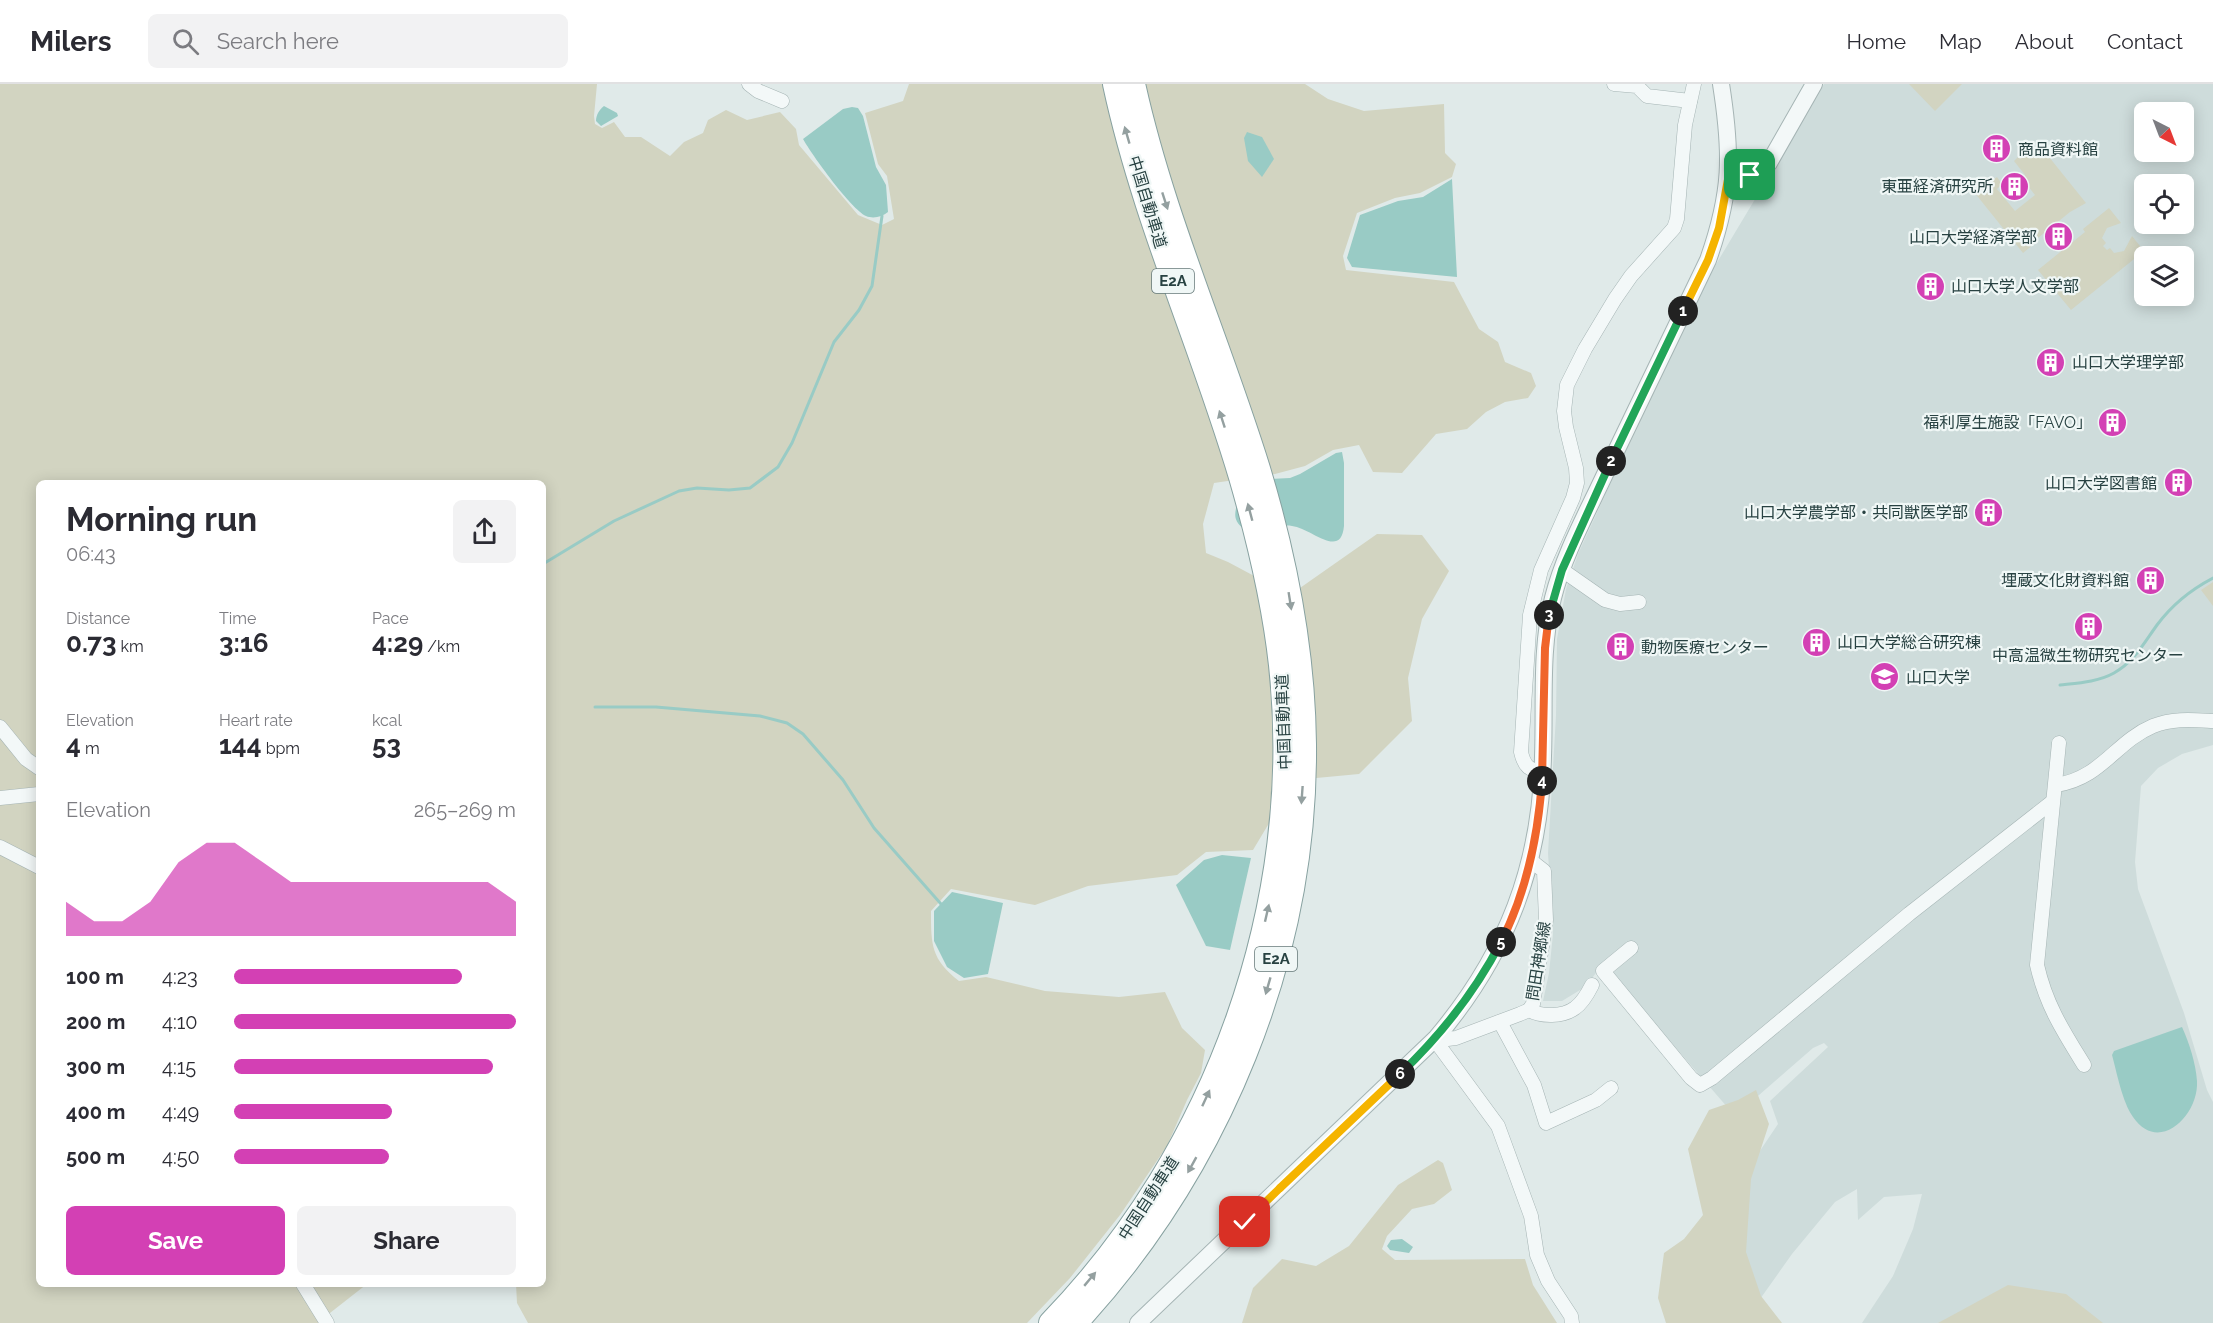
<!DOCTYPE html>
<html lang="en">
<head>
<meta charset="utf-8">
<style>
  :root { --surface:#fff; --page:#f2f2f3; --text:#2b2b33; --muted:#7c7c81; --line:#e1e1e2; --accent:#d340b4 }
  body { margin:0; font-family:Raleway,"Noto Sans JP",sans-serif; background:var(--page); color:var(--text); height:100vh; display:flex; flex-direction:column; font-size:22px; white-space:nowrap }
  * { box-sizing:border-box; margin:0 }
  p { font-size:20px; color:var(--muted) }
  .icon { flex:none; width:33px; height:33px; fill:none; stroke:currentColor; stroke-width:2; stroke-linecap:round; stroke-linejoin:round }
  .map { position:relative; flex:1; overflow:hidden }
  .sheet { position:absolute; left:36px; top:396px; width:510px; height:807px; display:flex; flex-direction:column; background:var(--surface); border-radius:9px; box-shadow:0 3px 15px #0003 }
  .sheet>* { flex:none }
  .needle { width:39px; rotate:138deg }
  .controls { position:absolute; left:2134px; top:18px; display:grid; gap:12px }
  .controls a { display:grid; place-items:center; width:60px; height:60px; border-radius:9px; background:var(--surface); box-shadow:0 3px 15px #0003; font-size:30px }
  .pin { position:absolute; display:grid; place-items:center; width:51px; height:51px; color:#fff; margin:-26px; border-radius:12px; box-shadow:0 3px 9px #0006 }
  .km { position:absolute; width:30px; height:30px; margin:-15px; border-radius:50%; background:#222; color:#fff; font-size:16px; line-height:30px; text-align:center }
  .round { display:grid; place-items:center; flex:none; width:63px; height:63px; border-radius:9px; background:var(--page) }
  .summary { display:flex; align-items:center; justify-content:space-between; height:102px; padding:0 30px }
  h1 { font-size:33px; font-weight:700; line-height:45px }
  .metrics { display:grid; grid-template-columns:repeat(3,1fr); gap:9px; height:102px; padding:6px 30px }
  .metrics div { display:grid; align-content:center }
  .metrics b { font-size:26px; font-weight:700 }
  .metrics small { font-size:16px; font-weight:400 }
  .metrics p { font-size:16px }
  .chart { height:168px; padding:12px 30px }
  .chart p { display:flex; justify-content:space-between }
  .chart svg { width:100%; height:108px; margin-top:6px; fill:var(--accent); opacity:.7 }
  .button { display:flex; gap:12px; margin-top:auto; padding:12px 30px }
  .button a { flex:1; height:69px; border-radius:9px; background:var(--accent); color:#fff; font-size:24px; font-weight:700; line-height:69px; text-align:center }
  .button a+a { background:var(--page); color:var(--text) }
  ul { padding:0 30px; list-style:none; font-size:20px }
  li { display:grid; grid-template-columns:96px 72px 1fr; align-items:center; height:45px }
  li i { height:15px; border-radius:8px; background:var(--accent) }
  header { display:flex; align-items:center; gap:36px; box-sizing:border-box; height:84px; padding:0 30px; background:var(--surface); border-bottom:2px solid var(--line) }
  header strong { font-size:28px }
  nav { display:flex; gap:33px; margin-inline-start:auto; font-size:21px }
  .search { width:420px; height:54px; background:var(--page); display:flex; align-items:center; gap:15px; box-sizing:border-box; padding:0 21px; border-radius:9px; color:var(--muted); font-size:22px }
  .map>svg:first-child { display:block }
  .built { fill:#cedcdb; fill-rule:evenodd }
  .green { fill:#d2d4c1 }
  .water { fill:#99cbc5 }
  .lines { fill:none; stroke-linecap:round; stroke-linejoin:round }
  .stream { stroke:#99cbc5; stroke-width:3 }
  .minor-casing { stroke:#a5b4b4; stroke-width:15 }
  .tertiary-casing { stroke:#a5b4b4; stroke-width:18 }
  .motorway-casing { stroke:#87a1a0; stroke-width:26 }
  .minor { stroke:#f3f8f8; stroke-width:14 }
  .tertiary { stroke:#f3f8f8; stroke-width:16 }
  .motorway { stroke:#fff; stroke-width:24 }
  .oneway { fill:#94a0a0 }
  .split-1-casing { stroke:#fff; stroke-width:12 }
  .split-2-casing { stroke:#fff; stroke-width:12 }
  .split-3-casing { stroke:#fff; stroke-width:12 }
  .split-4-casing { stroke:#fff; stroke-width:12 }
  .split-5-casing { stroke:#fff; stroke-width:12 }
  .split-6-casing { stroke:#fff; stroke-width:12 }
  .split-7-casing { stroke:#fff; stroke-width:12 }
  .split-8-casing { stroke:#fff; stroke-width:12 }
  .split-1 { stroke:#f5b400; stroke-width:8 }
  .split-2 { stroke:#22a559; stroke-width:8 }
  .split-3 { stroke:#22a559; stroke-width:8 }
  .split-4 { stroke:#f0652b; stroke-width:8 }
  .split-5 { stroke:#f0652b; stroke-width:8 }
  .split-6 { stroke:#22a559; stroke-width:8 }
  .split-7 { stroke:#f5b400; stroke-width:8 }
  .split-8 { stroke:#f5b400; stroke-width:8 }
  .labels { text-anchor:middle; stroke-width:4.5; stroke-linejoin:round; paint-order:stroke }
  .shield { fill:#f0f7f6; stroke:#647878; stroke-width:1.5 }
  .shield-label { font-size:15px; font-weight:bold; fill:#284242 }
  .poi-label { font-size:16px; fill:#284242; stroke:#f0f7f6; text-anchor:start }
  .street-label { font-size:16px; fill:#284242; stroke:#f0f7f6 }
</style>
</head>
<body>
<header>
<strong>Milers</strong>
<div class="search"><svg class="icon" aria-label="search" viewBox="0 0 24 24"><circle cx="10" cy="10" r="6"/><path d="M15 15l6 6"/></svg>Search here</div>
<nav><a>Home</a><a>Map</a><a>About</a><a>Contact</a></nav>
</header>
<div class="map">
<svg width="2213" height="1239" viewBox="0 0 2213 1239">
  <rect width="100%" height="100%" fill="#e0eae9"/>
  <!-- built -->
  <path class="built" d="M1824 0H2213V661L2182 670 2158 684 2141 702 2135 778 2138 805 2184 929 2207 1006 2213 1018V1239H1862L1893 1192 1913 1145 1922 1110 1884 1113 1858 1136 1857 1105 1835 1118 1792 1170 1743 1239 1737 1101 1778 1040 1770 1017 1828 963 1824 959 1813 964 1735 1032 1603 880 1585 903 1562 917H1543L1549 889 1553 850 1548 769 1556 632 1557 555 1566 505 1578 470 1694 217ZM2145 28H2184V68H2145ZM2145 100H2184V140H2145ZM2145 172H2184V212H2145Z"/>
  <!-- green -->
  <g class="green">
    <path d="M0 0H597L594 32 595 40 602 44 614 38 625 53H641L670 72 684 58 703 49 708 36 726 26 747 36 780 28 796 45 799 61 858 131 882 141 894 135 887 92 878 80 865 29 903 17 909 0H1305L1328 15 1364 27 1444 20 1445 69 1456 80 1452 93 1420 109 1395 114 1357 129 1343 172 1346 186 1454 198 1479 245 1498 258 1505 278 1531 289 1536 302 1528 314 1505 318 1486 328 1467 345 1436 350 1402 389 1373 388 1359 361 1333 366 1305 382 1275 390 1214 399 1203 440 1206 469 1228 478 1290 511 1377 450 1422 451 1449 487 1422 535 1408 594 1412 637 1359 690 1295 696 1253 766 1206 768 1177 791 1088 802 1035 821 951 805 931 827C931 861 931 875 959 897L986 893 1045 907 1119 913 1165 908 1182 944 1205 966 1201 989 1187 1016 1167 1062 1120 1131 1070 1194 1027 1239H528L517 1219 516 1200H543V399H39V1200H367L321 1236 322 1239H0Z"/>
    <polygon points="1909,0 1962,0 1935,27"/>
    <polygon points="2041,63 2086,119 2070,128 2033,158 2034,160 2023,169 1974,108 1997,93 2002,100 1997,105 2015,127 2035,111 2024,97 2025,91 2014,77 2020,71 2031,72"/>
    <polygon points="2109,124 2121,139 2107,144 2102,154 2106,159 2103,162 2107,166 2110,164 2114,169 2124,167 2132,152 2144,167 2071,226 2038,186 2085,148 2083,145"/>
    <polygon points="2213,498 2213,522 2201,506"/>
    <polygon points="1756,1006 1769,1040 1751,1095 1746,1168 1761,1212 1782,1239 1666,1239 1658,1214 1664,1169 1684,1155 1703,1131 1688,1065 1709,1026 1738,1016"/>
    <polygon points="1438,1076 1443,1079 1452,1106 1434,1120 1412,1125 1387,1152 1382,1165 1395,1176 1525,1175 1533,1201 1557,1239 1242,1239 1253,1204 1282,1175 1316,1182 1349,1162 1398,1101"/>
    <polygon points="2008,1201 2066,1210 2103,1239 1938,1239"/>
  </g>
  <!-- water -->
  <g class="water">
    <path d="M604 22 617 29 618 32 601 42 596 37C596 31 599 26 604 22Z"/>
    <path d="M852 23 858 24 863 32 876 83 886 101 888 128C882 133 873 135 866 132 851 125 812 71 803 55L843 25Z"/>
    <polygon points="1247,48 1262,53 1274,75 1262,93 1248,77 1244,54"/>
    <polygon points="1452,95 1457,193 1352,183 1347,174 1360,131 1398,117 1423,113"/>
    <path d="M1342 368 1344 379V442C1341 476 1311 444 1292 442 1280 440 1263 446 1250 449 1231 438 1234 431 1239 413L1269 395 1290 394 1300 390 1336 369Z"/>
    <polygon points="1222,771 1251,774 1230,866 1206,862 1176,801 1204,776"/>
    <polygon points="952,808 1003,819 988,890 964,894 947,883 934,857 934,827"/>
    <path d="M2182 943C2189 958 2196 980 2197 997 2199 1031 2159 1071 2133 1033 2122 1017 2117 989 2112 971L2114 967Z"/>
    <polygon points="1402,1155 1413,1163 1409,1169 1390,1166 1387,1162 1391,1156"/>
  </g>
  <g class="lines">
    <!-- stream -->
    <g class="stream">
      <polyline points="543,480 614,437 679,407 697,404 729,406 750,404 778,383 792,359 834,258 859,226 872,202 882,132"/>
      <path d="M2060 601C2078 599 2098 598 2114 589 2134 578 2144 559 2157 541 2171 522 2192 505 2213 494"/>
      <polyline points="595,623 656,623 760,632 787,639 803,650 843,696 874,744 941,820"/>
    </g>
    <defs>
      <g id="minor">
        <polyline points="749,0 758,7 782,17"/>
        <polyline points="1614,0 1637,2 1647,12 1690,17"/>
        <polyline points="1562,486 1605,516 1620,520 1639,518"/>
        <polyline points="0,643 26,675 39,684"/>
        <path d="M2059 659 2037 881C2046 921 2063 947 2084 981"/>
        <path d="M1543 689C1529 686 1524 682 1521 668L1530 531 1541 486 1573 414 1577 399 1576 384 1566 343 1564 327 1567 301 1585 265 1615 215 1631 192 1674 144 1677 135 1685 41 1694 0"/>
        <path d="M2056 701C2102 694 2115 658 2153 642 2173 634 2193 636 2213 637"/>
        <polyline points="0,714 39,710"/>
        <polyline points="0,763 39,783"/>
        <polyline points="1631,864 1603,887 1691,994 1700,1001 1712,994 1909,830 2052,718"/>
        <path d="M1529 926C1541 933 1563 933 1575 924 1582 919 1588 909 1592 901"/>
        <polyline points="1500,938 1534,1001 1546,1039 1596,1016 1611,1004"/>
        <polyline points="1436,954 1439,956 1440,963 1498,1042 1531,1132 1537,1171 1548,1197 1571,1232 1572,1239"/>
        <polyline points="1439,956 1456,954 1520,930 1529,926 1533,920 1546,836 1544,787 1530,776"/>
        <polyline points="303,1200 327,1239"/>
      </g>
      <g id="tertiary">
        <path d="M1729 90C1746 91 1757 91 1769 79L1814 0"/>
        <path d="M1138 1239 1436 954C1507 870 1541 781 1543 672 1545 619 1540 565 1553 514 1564 470 1587 429 1606 388 1640 317 1674 246 1708 176 1732 108 1732 70 1721 0"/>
      </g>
      <g id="motorway">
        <path d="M1051 1239C1217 1068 1307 819 1281 581 1274 517 1259 455 1241 393 1202 261 1144 135 1115 0"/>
        <path d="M1075 1239C1219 1083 1306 873 1304 660 1303 566 1285 474 1258 385 1218 256 1162 132 1133 0"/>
      </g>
    </defs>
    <!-- minor casing -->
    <use href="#minor" class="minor-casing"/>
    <!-- tertiary casing -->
    <use href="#tertiary" class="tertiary-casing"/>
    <!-- motorway casing -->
    <use href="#motorway" class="motorway-casing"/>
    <!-- minor -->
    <use href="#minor" class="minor"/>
    <!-- tertiary -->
    <use href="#tertiary" class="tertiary"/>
    <!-- motorway -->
    <use href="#motorway" class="motorway"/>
  </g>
  <!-- one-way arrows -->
  <defs><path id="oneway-solid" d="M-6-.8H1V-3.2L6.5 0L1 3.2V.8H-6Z" transform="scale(1.5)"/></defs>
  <g class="oneway">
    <use href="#oneway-solid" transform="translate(1127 51) rotate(-106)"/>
    <use href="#oneway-solid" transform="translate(1165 117) rotate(72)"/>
    <use href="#oneway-solid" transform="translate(1222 335) rotate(-108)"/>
    <use href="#oneway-solid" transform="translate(1250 428) rotate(-105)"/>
    <use href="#oneway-solid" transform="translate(1290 517) rotate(81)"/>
    <use href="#oneway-solid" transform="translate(1302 711) rotate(94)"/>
    <use href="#oneway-solid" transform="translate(1267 829) rotate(-77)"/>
    <use href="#oneway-solid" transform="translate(1268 902) rotate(106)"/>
    <use href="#oneway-solid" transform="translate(1206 1014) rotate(-65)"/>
    <use href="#oneway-solid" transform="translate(1192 1081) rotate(119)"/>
    <use href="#oneway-solid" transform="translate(1090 1195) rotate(-50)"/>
  </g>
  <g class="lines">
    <defs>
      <polyline id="split-1" points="1683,227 1708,176 1719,144 1729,90 1750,91"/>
      <polyline id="split-2" points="1611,377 1683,227"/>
      <polyline id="split-3" points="1549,531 1562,486 1611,377"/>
      <polyline id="split-4" points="1542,697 1545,564 1549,531"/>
      <path id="split-5" d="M1501 858C1526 809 1538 752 1542 697"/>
      <path id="split-6" d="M1400 990C1441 951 1475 908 1501 858"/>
      <polyline id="split-7" points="1280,1104 1400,990"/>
      <polyline id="split-8" points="1245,1138 1280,1104"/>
    </defs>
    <!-- split-1 casing -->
    <use href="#split-1" class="split-1-casing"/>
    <!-- split-2 casing -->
    <use href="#split-2" class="split-2-casing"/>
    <!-- split-3 casing -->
    <use href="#split-3" class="split-3-casing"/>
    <!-- split-4 casing -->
    <use href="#split-4" class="split-4-casing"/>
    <!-- split-5 casing -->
    <use href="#split-5" class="split-5-casing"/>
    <!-- split-6 casing -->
    <use href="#split-6" class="split-6-casing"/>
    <!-- split-7 casing -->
    <use href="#split-7" class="split-7-casing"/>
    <!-- split-8 casing -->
    <use href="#split-8" class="split-8-casing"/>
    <!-- split-1 -->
    <use href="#split-1" class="split-1"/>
    <!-- split-2 -->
    <use href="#split-2" class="split-2"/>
    <!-- split-3 -->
    <use href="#split-3" class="split-3"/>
    <!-- split-4 -->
    <use href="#split-4" class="split-4"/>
    <!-- split-5 -->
    <use href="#split-5" class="split-5"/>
    <!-- split-6 -->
    <use href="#split-6" class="split-6"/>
    <!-- split-7 -->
    <use href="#split-7" class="split-7"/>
    <!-- split-8 -->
    <use href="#split-8" class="split-8"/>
  </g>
  <!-- icons -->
  <defs>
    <symbol id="building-disc" viewBox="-11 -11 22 22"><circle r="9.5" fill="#d340b4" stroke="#f0f7f6"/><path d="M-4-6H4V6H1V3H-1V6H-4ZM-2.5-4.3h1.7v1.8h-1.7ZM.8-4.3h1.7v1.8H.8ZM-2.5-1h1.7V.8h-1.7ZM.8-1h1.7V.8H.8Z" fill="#fff"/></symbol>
    <symbol id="university-disc" viewBox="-11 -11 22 22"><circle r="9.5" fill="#d340b4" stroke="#f0f7f6"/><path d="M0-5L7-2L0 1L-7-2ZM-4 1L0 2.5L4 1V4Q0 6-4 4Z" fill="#fff"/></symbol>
  </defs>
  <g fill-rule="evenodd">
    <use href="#building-disc" x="1980" y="48" width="33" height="33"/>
    <use href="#building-disc" x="1998" y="86" width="33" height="33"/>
    <use href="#building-disc" x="2042" y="136" width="33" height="33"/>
    <use href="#building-disc" x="1914" y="186" width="33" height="33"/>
    <use href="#building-disc" x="2034" y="262" width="33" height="33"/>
    <use href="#building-disc" x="2096" y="322" width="33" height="33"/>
    <use href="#building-disc" x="2162" y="382" width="33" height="33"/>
    <use href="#building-disc" x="1972" y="412" width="33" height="33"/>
    <use href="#building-disc" x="2134" y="480" width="33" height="33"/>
    <use href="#building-disc" x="2072" y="526" width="33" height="33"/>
    <use href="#building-disc" x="1800" y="542" width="33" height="33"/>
    <use href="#building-disc" x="1604" y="546" width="33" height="33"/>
    <use href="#university-disc" x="1868" y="576" width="33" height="33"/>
  </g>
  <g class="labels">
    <!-- shield labels -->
    <g class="shield">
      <rect x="1152" y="185" width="42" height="24" rx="4.5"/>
      <rect x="1255" y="863" width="42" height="24" rx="4.5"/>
    </g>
    <g class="shield-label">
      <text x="1173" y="202">E2A</text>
      <text x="1276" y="880">E2A</text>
    </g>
    <!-- poi labels -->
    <g class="poi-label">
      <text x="2018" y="71">商品資料館</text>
      <text x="1993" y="108" text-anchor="end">東亜経済研究所</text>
      <text x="2037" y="159" text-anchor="end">山口大学経済学部</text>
      <text x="1951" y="208">山口大学人文学部</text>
      <text x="2072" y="284">山口大学理学部</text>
      <text x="2092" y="344" text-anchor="end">福利厚生施設「FAVO」</text>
      <text x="2157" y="405" text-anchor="end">山口大学図書館</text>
      <text x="1968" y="434" text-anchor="end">山口大学農学部・共同獣医学部</text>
      <text x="2129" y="502" text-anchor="end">埋蔵文化財資料館</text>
      <text x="1837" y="564">山口大学総合研究棟</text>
      <text x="1641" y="569">動物医療センター</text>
      <text x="2088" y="577" text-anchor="middle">中高温微生物研究センター</text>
      <text x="1906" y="599">山口大学</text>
    </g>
    <!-- street labels -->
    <g class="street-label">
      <text transform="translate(1148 118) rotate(73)" y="6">中国自動車道</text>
      <text transform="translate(1283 638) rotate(-92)" y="6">中国自動車道</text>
      <text transform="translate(1538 877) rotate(-81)" y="6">問田神郷線</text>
      <text transform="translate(1148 1114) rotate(-57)" y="6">中国自動車道</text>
    </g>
  </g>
</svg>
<div class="controls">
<a><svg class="needle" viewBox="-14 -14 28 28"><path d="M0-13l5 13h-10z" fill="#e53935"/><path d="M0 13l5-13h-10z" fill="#7c7c81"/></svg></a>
<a><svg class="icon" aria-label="locate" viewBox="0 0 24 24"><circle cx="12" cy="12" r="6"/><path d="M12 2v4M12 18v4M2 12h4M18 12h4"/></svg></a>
<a><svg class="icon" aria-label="layers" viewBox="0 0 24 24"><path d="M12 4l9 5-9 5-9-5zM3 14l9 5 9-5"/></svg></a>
</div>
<div class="pin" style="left:1750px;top:91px;background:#1e9e55"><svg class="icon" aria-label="arrive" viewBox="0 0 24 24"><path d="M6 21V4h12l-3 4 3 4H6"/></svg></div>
<div class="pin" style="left:1245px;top:1138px;background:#d93025"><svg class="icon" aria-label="check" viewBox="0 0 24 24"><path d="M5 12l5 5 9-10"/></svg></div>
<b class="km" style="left:1683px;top:227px">1</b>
<b class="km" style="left:1611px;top:377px">2</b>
<b class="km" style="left:1549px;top:531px">3</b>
<b class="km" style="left:1542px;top:697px">4</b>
<b class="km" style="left:1501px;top:858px">5</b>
<b class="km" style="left:1400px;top:990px">6</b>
<section class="sheet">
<div class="summary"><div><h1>Morning run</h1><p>06:43</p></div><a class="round"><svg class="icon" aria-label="share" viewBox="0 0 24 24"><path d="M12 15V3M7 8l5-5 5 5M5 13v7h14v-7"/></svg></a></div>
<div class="metrics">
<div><p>Distance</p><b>0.73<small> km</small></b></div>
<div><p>Time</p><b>3:16</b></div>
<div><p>Pace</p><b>4:29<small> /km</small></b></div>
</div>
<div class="metrics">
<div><p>Elevation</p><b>4<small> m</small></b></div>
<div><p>Heart rate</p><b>144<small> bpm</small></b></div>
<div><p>kcal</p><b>53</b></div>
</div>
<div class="chart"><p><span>Elevation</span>265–269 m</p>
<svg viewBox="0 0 160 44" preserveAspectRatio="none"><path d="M0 44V30L10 38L20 38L30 30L40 14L50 6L60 6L70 14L80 22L90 22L100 22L110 22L120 22L130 22L140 22L150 22L160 30V44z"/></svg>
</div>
<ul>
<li><b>100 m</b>4:23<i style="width:81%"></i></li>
<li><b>200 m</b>4:10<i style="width:100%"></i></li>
<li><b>300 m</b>4:15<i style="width:92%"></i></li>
<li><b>400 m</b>4:49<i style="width:56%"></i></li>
<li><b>500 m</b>4:50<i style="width:55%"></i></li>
</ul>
<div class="button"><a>Save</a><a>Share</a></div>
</section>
</div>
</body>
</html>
